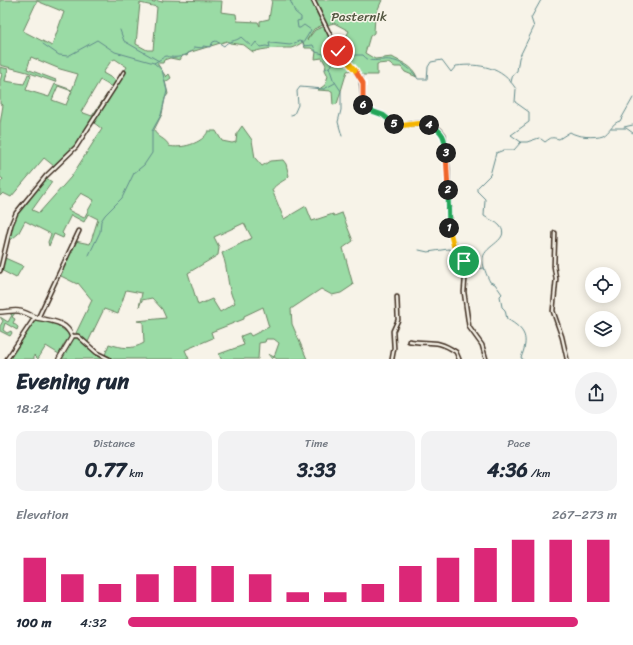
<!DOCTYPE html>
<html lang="en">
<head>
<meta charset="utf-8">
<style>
  :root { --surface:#fff; --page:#f2f2f3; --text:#1f2937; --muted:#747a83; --accent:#db2777 }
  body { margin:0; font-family:Sriracha,sans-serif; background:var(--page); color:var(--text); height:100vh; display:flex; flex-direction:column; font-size:15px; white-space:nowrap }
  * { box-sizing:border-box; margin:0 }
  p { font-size:13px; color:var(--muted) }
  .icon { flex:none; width:22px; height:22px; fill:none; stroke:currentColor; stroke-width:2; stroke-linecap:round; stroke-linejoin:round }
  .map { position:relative; height:359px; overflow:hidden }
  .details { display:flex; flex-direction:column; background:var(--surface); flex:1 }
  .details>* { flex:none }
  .buttons { position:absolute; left:585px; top:267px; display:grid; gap:8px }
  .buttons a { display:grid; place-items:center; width:36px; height:36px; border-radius:50%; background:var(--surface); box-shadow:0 2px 10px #0003; font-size:20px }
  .pin { position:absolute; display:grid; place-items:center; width:34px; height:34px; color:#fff; margin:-17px; border:2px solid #fff; border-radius:50%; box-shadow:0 1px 4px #0007 }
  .km { position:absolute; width:20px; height:20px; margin:-10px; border-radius:50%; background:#222; color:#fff; font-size:11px; line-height:20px; text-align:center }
  .round { display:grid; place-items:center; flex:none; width:42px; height:42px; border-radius:21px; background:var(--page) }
  .summary { display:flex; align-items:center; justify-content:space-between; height:68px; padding:0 16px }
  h1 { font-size:22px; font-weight:800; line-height:30px }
  .metrics { display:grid; grid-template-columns:repeat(3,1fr); gap:6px; height:68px; padding:4px 16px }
  .metrics div { display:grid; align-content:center; border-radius:10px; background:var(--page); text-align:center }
  .metrics b { font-size:20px; font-weight:800 }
  .metrics small { font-size:11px; font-weight:400 }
  .metrics p { font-size:11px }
  .chart { height:112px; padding:8px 16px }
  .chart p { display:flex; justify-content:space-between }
  .chart svg { width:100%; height:72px; margin-top:4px; stroke:var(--accent); stroke-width:6 }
  ul { padding:0 16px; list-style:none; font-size:13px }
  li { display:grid; grid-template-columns:64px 48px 1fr; align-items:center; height:30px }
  li i { height:10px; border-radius:5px; background:var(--accent) }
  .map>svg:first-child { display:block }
  .green { fill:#9adba5; stroke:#6a8262; fill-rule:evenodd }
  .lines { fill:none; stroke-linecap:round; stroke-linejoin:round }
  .stream { stroke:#60898a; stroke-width:1 }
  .street-casing { stroke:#3b2a1e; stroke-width:5.5 }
  .secondary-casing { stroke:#3b2a1e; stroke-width:6 }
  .street { stroke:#f7f3e8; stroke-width:2.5 }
  .secondary { stroke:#f7f3e8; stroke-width:3.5 }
  .split-1-casing { stroke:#fff; stroke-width:8 }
  .split-2-casing { stroke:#fff; stroke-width:8 }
  .split-3-casing { stroke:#fff; stroke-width:8 }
  .split-4-casing { stroke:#fff; stroke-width:8 }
  .split-5-casing { stroke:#fff; stroke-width:8 }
  .split-6-casing { stroke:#fff; stroke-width:8 }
  .split-7-casing { stroke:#fff; stroke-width:8 }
  .split-8-casing { stroke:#fff; stroke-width:8 }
  .split-1 { stroke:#f5b400; stroke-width:5 }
  .split-2 { stroke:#22a559; stroke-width:5 }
  .split-3 { stroke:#f0652b; stroke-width:5 }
  .split-4 { stroke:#22a559; stroke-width:5 }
  .split-5 { stroke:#f5b400; stroke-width:5 }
  .split-6 { stroke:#22a559; stroke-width:5 }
  .split-7 { stroke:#f0652b; stroke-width:5 }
  .split-8 { stroke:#f5b400; stroke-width:5 }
  .labels { text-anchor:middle; stroke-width:3; stroke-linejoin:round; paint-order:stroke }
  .park-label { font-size:13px; fill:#535640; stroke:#f7f3e8 }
</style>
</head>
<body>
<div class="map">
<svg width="633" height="359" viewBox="0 0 633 359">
  <rect width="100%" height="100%" fill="#f7f3e8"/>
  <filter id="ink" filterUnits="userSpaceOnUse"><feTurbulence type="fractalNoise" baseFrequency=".025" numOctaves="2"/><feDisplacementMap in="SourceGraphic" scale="8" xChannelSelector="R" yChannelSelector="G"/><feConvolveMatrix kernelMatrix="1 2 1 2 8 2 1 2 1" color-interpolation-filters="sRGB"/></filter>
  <g filter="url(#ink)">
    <!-- green -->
    <g class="green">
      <path d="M0 0H142L155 2V0L162 2 163 0 222 1 221 12 236 14 237 21 258 22 260 26V21L269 19 272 0H312L325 24 314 29 307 40 315 30 325 26 338 53 336 55 338 59 342 58 361 79 359 81 352 70 347 71 337 104 333 105 332 91 318 90 325 85 328 76 325 70 326 65 322 58 315 59 316 52 311 48H305L303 42C300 44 295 47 291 48 279 48 264 48 253 52L244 45 230 43 227 41 188 53 187 56 183 55 180 60 170 58 164 60 163 63H157L166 77 169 74 171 78 167 81H165L168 94 165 98 162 114 154 130C157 138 166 138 169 146 180 149 203 144 208 131H216L222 141 232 143 236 142 237 133 242 126 252 140 255 158 262 166 270 161 283 160 286 164 289 176C284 182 276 183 272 190L284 219 306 206 312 221 333 214 334 216 342 213 353 241 343 248 353 285 341 293 332 295 321 289 291 309 292 324 307 359H277L274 357 272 359 268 354 274 357 279 343 274 339H266L265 342 259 343 258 359H221L219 354 244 345 241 336 249 333 251 336 269 327 263 307 244 316V319L211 332 213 338 185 350 189 359H110L105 355 109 344C122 348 132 350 144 343L143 322 137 321 166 318 162 309 152 298 142 300 139 307 142 293 126 290 118 314 104 309 88 342 76 333 92 300 78 283 77 284 59 275 75 241 90 244 98 219 88 214 84 222 71 215 62 233 64 235 63 238 54 234 49 246 48 242 51 234 25 221 18 234 8 242 12 223 17 214 46 178 52 182 32 210 39 213 71 177 102 129 93 122 127 67 115 59 111 61 103 73 117 81 79 141 54 166 44 158 11 197 3 193 0 196V183L3 179 0 177V124L3 105 0 104V81L2 74 0 73V67L8 69 5 81 24 84 28 74 31 75 26 90 49 97 55 84 72 90 78 74 60 69 31 57 27 69 56 80 55 82 27 72 0 65ZM37 1 64 12 52 46 23 31ZM140 3 157 7 153 50H147L136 44ZM100 80 112 87 92 116 81 112ZM58 86 72 91 66 105 52 100ZM81 193 94 200 84 218 68 210ZM244 223 252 238 222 253C229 270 226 287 235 303L220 312 212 299 198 305 188 273 218 255 219 247 214 237Z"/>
      <path d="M314 0H382L375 16 374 33 370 36 365 53 375 59 392 57C402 63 412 65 417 77L405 72 401 67H395L388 63 377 64V75H362L341 53 329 29 338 46 342 45 349 31 334 23 327 25Z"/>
      <polygon points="5,258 23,266 16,278 1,270"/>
      <polygon points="17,312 33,318 33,321 23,314 15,313 12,317 15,319 13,323 18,327 17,330 5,323 3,330 7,333 11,331 12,333 10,336 0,331 0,326 3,321 0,317 8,322 12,315 9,313 0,314"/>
      <polygon points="37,320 53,322 69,334 70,336 64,344 59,354 46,346 38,359 34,355 34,359 9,359 31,324"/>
      <polygon points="77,336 95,352 106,359 60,359 73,338"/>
    </g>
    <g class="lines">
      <!-- stream -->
      <g class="stream">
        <polyline points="290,0 295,12 301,17 301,20 297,21 298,28 300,28 304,25 311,30 303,43"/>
        <polyline points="120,30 124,41 159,61"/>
        <polyline points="43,44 59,55 68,56 97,40 115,52 154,63"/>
        <polyline points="303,44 304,46 313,45 316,52 327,55 339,64 344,61"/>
        <polyline points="333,58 332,65 329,67 333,79 341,91 341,110 338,122 342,136"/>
        <path d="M347 59 350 55H363C370 63 374 60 383 60 397 58 411 68 418 79H427L428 67 431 62 442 60 451 72 456 66C480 63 502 67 516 89L515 102 529 112V122L511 135 521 142 514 150H504L496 153 490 175 477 188V191L485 199 484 216C489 220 496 221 500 226 511 240 485 245 483 258 482 265 487 276 490 282L495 284 502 294 500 296 502 307 505 310 507 319C526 330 529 338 521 358L523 359"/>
        <polyline points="325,69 329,67"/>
        <polyline points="511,82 513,74 517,71 519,58 534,27 531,18 541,0"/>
        <polyline points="291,115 294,114 298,105 297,91 300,87 324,89 335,83"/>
        <polyline points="624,127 633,125"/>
        <polyline points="611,128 626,128 633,133"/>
        <path d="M541 139 545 142C552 137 551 137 559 139L570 132C577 137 595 138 603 135 610 131 612 123 620 121L633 98"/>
        <polyline points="521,142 527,142 539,138"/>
        <polyline points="419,250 428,252 448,249 455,251"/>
        <path d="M89 255 100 232 101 221 105 215 122 198 134 173 144 165 152 153V131L161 115 167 91 162 70 154 63 166 56C176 59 186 57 194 49V47L203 48V46L210 47 213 42 216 41 224 46C228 40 236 42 241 37L252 47 256 42 260 47 266 46 270 47 269 43H271L290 45 299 41 302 42"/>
        <polyline points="466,259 470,260 476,269 484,268"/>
      </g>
      <defs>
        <g id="street">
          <path d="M313 0 338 51 361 78 363 100 366 109 383 115 399 127C414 122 434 119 444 135L448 169 449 230 455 247 464 261 466 266 464 292 469 327 482 345 486 359"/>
          <polyline points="555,233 554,266 556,279 553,311 562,337 567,359"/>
          <polyline points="0,271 11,225 16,213 46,176 76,147 124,72"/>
          <polyline points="38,318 79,231"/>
          <polyline points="72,336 78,336 97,353 109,359"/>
          <path d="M409 341C429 345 436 338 456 352L459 359"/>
          <polyline points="7,359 35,317"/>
          <polyline points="392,359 394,348 393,331 398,320 397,297"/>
        </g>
        <path id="secondary" d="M0 312C6 312 13 310 19 311 26 312 31 316 37 318 50 321 67 321 72 337L59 359"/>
      </defs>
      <!-- street casing -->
      <use href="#street" class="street-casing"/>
      <!-- secondary casing -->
      <use href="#secondary" class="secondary-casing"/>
      <!-- street -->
      <use href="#street" class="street"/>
      <!-- secondary -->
      <use href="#secondary" class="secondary"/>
    </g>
  </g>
  <g class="lines" filter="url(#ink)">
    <defs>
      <polyline id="split-1" points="449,228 454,247 464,261"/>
      <polyline id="split-2" points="448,190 449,228"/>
      <polyline id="split-3" points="446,153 448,190"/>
      <path id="split-4" d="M429 125C444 131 445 138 446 153"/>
      <path id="split-5" d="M394 124C404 129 416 120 429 125"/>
      <polyline id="split-6" points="363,105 366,109 383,115 394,124"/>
      <polyline id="split-7" points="355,70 363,83 363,105"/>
      <polyline id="split-8" points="338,51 355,70"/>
    </defs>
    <!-- split-1 casing -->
    <use href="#split-1" class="split-1-casing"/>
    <!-- split-2 casing -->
    <use href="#split-2" class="split-2-casing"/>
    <!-- split-3 casing -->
    <use href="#split-3" class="split-3-casing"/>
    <!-- split-4 casing -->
    <use href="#split-4" class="split-4-casing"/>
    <!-- split-5 casing -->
    <use href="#split-5" class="split-5-casing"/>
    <!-- split-6 casing -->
    <use href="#split-6" class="split-6-casing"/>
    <!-- split-7 casing -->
    <use href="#split-7" class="split-7-casing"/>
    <!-- split-8 casing -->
    <use href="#split-8" class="split-8-casing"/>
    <!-- split-1 -->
    <use href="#split-1" class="split-1"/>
    <!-- split-2 -->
    <use href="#split-2" class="split-2"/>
    <!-- split-3 -->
    <use href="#split-3" class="split-3"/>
    <!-- split-4 -->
    <use href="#split-4" class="split-4"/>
    <!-- split-5 -->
    <use href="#split-5" class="split-5"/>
    <!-- split-6 -->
    <use href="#split-6" class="split-6"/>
    <!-- split-7 -->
    <use href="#split-7" class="split-7"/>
    <!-- split-8 -->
    <use href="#split-8" class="split-8"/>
  </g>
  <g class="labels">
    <!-- park labels -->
    <g class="park-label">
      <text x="359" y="21">Pasternik</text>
    </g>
  </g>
</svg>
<div class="buttons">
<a><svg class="icon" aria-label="locate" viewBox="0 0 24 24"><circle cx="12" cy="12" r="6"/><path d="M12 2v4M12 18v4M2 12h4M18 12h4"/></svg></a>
<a><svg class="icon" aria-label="layers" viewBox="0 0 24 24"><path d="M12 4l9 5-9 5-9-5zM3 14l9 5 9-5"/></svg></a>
</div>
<div class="pin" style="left:464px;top:261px;background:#1e9e55"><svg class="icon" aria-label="arrive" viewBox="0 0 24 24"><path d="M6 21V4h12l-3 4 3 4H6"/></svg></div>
<div class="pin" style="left:338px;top:51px;background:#d93025"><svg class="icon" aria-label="check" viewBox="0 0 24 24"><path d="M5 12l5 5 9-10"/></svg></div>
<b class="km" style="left:449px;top:228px">1</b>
<b class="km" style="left:448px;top:190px">2</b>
<b class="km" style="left:446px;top:153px">3</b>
<b class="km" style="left:429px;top:125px">4</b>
<b class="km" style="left:394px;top:124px">5</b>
<b class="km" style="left:363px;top:105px">6</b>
</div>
<section class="details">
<div class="summary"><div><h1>Evening run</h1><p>18:24</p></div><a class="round"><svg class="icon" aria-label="share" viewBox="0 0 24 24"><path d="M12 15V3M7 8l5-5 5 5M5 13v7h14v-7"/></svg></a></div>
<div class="metrics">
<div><p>Distance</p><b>0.77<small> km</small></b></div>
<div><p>Time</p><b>3:33</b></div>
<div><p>Pace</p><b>4:36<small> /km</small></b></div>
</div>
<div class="chart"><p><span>Elevation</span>267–273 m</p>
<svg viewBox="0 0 160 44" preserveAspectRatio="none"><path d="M5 44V17M15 44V27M25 44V33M35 44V27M45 44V22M55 44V22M65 44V27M75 44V38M85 44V38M95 44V33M105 44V22M115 44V17M125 44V11M135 44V6M145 44V6M155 44V6"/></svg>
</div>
<ul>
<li><b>100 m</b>4:32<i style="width:92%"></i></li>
</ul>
</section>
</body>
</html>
